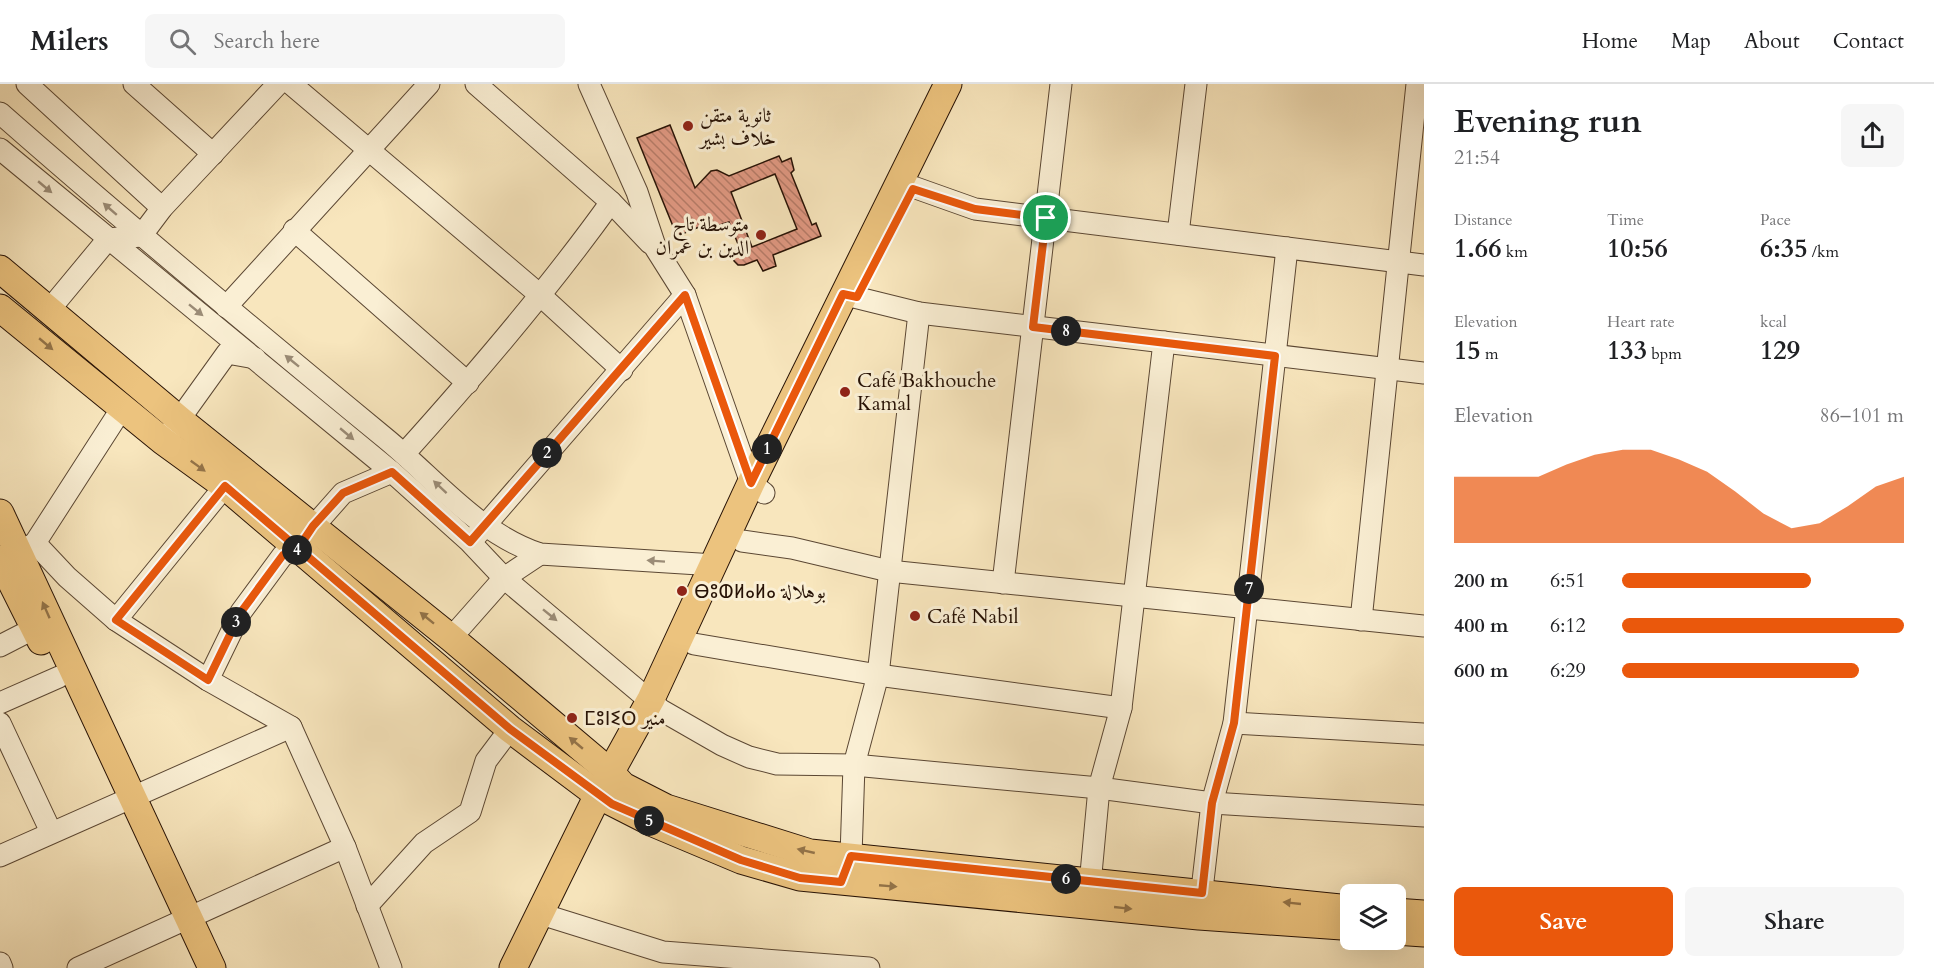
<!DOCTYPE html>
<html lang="en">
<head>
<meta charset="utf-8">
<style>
  :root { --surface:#fff; --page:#f6f6f6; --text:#202124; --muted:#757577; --line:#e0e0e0; --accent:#ea580c }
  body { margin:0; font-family:Cardo,Amiri,"Noto Sans Tifinagh",serif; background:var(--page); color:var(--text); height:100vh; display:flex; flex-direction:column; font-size:22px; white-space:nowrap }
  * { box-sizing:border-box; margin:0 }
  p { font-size:20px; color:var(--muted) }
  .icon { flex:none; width:33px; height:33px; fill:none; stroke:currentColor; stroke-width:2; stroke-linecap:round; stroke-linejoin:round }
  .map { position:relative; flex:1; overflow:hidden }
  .panel { display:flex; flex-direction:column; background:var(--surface); width:510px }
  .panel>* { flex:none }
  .buttons { position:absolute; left:1340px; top:800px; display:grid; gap:12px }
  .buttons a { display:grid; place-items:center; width:66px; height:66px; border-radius:9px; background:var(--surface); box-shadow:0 6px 24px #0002; font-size:30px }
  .pin { position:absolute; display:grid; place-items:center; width:51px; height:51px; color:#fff; margin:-26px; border:3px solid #fff; border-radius:50%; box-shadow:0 2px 6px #0007 }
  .km { position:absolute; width:30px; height:30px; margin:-15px; border-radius:50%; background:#222; color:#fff; font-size:16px; line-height:30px; text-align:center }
  .round { display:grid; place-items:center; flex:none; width:63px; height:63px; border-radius:9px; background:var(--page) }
  .head { display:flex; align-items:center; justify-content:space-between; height:102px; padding:0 30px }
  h1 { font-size:33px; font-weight:800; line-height:45px }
  .metrics { display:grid; grid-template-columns:repeat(3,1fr); gap:9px; height:102px; padding:6px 30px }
  .metrics div { display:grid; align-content:center }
  .metrics b { font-size:26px; font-weight:800 }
  .metrics small { font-size:16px; font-weight:400 }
  .metrics p { font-size:16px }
  .chart { height:168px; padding:12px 30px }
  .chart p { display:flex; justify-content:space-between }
  .chart svg { width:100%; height:108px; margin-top:6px; fill:var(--accent); opacity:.7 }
  .button { display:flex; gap:12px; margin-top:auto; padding:12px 30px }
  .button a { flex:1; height:69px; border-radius:9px; background:var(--accent); color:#fff; font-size:24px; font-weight:800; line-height:69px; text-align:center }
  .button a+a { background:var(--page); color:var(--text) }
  ul { padding:0 30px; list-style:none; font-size:20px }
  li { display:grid; grid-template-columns:96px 72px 1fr; align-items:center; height:45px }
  li i { height:15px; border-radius:8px; background:var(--accent) }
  header { display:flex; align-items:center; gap:36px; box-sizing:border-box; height:84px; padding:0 30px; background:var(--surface); border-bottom:2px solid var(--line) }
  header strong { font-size:28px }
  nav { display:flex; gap:33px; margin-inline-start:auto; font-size:21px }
  .search { width:420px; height:54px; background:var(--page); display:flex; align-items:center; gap:15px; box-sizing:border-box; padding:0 21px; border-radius:9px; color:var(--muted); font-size:22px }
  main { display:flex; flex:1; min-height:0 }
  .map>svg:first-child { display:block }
  .building { fill:url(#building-back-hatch); stroke:#271205; stroke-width:1.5; fill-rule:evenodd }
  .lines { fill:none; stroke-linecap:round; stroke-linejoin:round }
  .minor-casing { stroke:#5b4733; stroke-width:23 }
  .major-casing { stroke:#271205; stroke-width:29 }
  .minor { stroke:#faefd4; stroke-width:21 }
  .major { stroke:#ecc37e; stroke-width:27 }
  .oneway { fill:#9b8c77 }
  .oneway2 { fill:#937348 }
  .route-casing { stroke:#fff; stroke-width:12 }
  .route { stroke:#ea580c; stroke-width:8 }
  .poi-dot { fill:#8f2418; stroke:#faefd4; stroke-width:2 }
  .labels { text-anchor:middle; stroke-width:6; stroke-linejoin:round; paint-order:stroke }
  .poi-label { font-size:20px; fill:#271205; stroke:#faefd4; text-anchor:start }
</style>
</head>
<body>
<header>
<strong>Milers</strong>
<div class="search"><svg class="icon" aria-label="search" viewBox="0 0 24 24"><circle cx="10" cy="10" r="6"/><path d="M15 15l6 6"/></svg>Search here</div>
<nav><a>Home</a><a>Map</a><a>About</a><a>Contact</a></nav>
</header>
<main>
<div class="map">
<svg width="1424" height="884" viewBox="0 0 1424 884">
  <defs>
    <pattern id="building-back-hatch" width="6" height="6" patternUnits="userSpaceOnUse" patternTransform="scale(1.5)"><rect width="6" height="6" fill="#e09882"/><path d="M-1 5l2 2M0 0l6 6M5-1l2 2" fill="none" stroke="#b67b68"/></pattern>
  </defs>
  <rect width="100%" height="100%" fill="#f8e6bd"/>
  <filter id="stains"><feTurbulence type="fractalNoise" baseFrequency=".00333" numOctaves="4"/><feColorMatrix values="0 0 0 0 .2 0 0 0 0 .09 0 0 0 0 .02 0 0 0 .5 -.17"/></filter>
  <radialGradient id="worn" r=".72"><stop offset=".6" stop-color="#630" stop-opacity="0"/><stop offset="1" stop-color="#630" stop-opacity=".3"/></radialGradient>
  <!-- building -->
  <path class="building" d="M670 41 695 104 711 87 717 86 729 92 779 72 782 78 791 74 794 86 791 89 812 141 816 139 821 152 773 171 776 182 763 187 757 176 744 181H738L734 177 733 171 738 160 729 138 711 144 709 139 677 152 637 54ZM775 90 797 145 752 163 731 108Z"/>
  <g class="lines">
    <defs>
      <g id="minor">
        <polyline points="27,0 162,124"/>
        <polyline points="134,0 213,70"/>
        <polyline points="291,0 540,211 622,286"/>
        <polyline points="476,0 611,118 650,159"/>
        <polyline points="589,0 637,108 656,165 685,211 751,399 764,409"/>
        <path d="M0 29C126 140 255 247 385 354 435 395 477 449 540 470L715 481"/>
        <polyline points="0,65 392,388 470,458 504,494 661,626 722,661 749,673 777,680 854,681 1099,704 1212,719 1424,732"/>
        <polyline points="899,98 975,125 1424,181"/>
        <polyline points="294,146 468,299"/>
        <polyline points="1178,150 1196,0"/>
        <polyline points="842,210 919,229 1424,289"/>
        <polyline points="226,223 429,0"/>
        <polyline points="50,225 108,155 141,152 162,124 278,0"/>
        <polyline points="171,347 227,269 255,274"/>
        <path d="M404 370C477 289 548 206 611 118"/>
        <polyline points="475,453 685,211"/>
        <polyline points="742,457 792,464 889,487 1424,542"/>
        <polyline points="35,459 67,493 116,536 208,596 291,643 345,763 391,884"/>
        <polyline points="23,466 35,459 122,324"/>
        <polyline points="1003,499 1061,0"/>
        <polyline points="116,536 225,402"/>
        <polyline points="1361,536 1417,0"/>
        <polyline points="451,554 504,494 540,470"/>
        <polyline points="694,560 878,591 1121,624"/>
        <polyline points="0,562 35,544"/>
        <polyline points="208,596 241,528 283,471 297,466 313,443 343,409 392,388"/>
        <polyline points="0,619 59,593"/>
        <polyline points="0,639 51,748"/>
        <polyline points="1234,639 1424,650"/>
        <polyline points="0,772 291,643"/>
        <polyline points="845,786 851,772 854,681 878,591 919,229"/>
        <polyline points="1089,811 1099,704 1121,624 1164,258"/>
        <polyline points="367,822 424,759 470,728 486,677 510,645"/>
        <polyline points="1200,823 1212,719 1234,639 1287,164"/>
        <polyline points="541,830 663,868 869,884"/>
        <polyline points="0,879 2,884"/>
        <polyline points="78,884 345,763"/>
      </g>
      <g id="major">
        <polyline points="0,185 180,336 451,554 611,689 623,702 666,724 810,769 1350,825"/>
        <polyline points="0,224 163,357 225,402 510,645 598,711 653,739 741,776 800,793 1199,832 1342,842"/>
        <polyline points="0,429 212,884"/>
        <polyline points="0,475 41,557"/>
        <polyline points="1395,828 1424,830"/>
        <polyline points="1395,847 1424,849"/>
        <polyline points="513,884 598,711 651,615 751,399 948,0"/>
      </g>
    </defs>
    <!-- minor casing -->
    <use href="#minor" class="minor-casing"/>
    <!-- major casing -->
    <use href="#major" class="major-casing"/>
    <!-- minor -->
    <use href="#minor" class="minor"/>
    <!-- major -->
    <use href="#major" class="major"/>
  </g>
  <!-- one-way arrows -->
  <defs><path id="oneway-solid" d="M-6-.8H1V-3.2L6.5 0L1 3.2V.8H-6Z" transform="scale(1.5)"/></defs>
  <g class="oneway">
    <use href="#oneway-solid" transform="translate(45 103) rotate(40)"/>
    <use href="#oneway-solid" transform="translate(110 125) rotate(-139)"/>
    <use href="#oneway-solid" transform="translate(196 226) rotate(39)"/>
    <use href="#oneway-solid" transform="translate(292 277) rotate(-141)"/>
    <use href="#oneway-solid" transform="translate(347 350) rotate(40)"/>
    <use href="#oneway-solid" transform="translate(440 403) rotate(-137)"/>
    <use href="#oneway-solid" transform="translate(656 477) rotate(-176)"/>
    <use href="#oneway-solid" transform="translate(550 531) rotate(39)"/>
  </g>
  <g class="oneway2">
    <use href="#oneway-solid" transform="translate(46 260) rotate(40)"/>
    <use href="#oneway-solid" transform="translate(198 382) rotate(36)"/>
    <use href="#oneway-solid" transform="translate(46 526) rotate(-114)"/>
    <use href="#oneway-solid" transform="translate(427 534) rotate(-141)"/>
    <use href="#oneway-solid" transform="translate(576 659) rotate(-140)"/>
    <use href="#oneway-solid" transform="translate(806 767) rotate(-167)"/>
    <use href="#oneway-solid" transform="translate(888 802) rotate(5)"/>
    <use href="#oneway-solid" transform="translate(1292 819) rotate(-174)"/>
    <use href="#oneway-solid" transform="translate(1123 824) rotate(6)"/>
  </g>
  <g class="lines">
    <defs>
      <polyline id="route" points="1046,134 975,125 913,105 857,213 843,210 751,399 685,211 470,458 392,388 343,409 313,442 297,466 283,471 241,528 208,596 116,536 225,402 510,645 612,720 741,776 800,794 841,798 851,772 1202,809 1212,719 1234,639 1275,272 1033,243 1046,134"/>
    </defs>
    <!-- route casing -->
    <use href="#route" class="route-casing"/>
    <!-- route -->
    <use href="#route" class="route"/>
  </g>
  <!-- markers -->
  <g class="poi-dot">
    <circle cx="688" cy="42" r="6"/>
    <circle cx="761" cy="151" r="6"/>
    <circle cx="845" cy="308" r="6"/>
    <circle cx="682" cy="507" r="6"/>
    <circle cx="915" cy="532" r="6"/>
    <circle cx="572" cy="634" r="6"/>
  </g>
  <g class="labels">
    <!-- poi labels -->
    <g class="poi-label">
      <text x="700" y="38">ثانوية متقن<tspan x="700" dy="23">خلاف بشير</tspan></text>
      <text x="749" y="147" text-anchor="end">متوسطة تاج<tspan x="749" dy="23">الدين بن عمران</tspan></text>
      <text x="857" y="303">Café Bakhouche<tspan x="857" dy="23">Kamal</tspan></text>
      <text x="694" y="514">ⴱⵓⵀⵍⴰⵍⴰ بوهلالة</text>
      <text x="927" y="539">Café Nabil</text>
      <text x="584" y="641">ⵎⵓⵏⵉⵔ منير</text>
    </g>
  </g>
  <rect width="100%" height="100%" filter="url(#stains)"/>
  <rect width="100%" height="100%" fill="url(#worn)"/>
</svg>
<div class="buttons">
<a><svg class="icon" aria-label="layers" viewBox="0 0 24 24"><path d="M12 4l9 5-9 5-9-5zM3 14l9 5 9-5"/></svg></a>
</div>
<div class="pin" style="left:1046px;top:134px;background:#1e9e55"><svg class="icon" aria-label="arrive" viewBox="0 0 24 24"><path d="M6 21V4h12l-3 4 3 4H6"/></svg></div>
<b class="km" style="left:767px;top:365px">1</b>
<b class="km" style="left:547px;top:369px">2</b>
<b class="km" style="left:236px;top:538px">3</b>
<b class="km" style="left:297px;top:466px">4</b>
<b class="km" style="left:649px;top:737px">5</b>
<b class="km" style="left:1066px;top:795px">6</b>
<b class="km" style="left:1249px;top:505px">7</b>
<b class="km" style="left:1066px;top:247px">8</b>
</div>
<section class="panel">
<div class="head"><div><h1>Evening run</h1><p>21:54</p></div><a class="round"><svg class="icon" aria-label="share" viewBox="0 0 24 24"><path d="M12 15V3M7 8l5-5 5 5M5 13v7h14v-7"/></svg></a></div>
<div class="metrics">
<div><p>Distance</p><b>1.66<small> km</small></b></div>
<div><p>Time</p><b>10:56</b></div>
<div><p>Pace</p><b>6:35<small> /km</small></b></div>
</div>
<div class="metrics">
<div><p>Elevation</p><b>15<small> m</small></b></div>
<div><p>Heart rate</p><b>133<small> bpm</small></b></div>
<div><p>kcal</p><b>129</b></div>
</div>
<div class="chart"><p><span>Elevation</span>86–101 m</p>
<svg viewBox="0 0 160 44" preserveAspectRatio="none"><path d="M0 44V17L10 17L20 17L30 17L40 12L50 8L60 6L70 6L80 10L90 15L100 23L110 32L120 38L130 36L140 29L150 21L160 17V44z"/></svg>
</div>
<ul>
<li><b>200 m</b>6:51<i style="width:67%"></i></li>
<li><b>400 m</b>6:12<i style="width:100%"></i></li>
<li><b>600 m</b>6:29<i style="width:84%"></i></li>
</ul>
<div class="button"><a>Save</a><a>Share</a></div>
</section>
</main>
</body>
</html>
